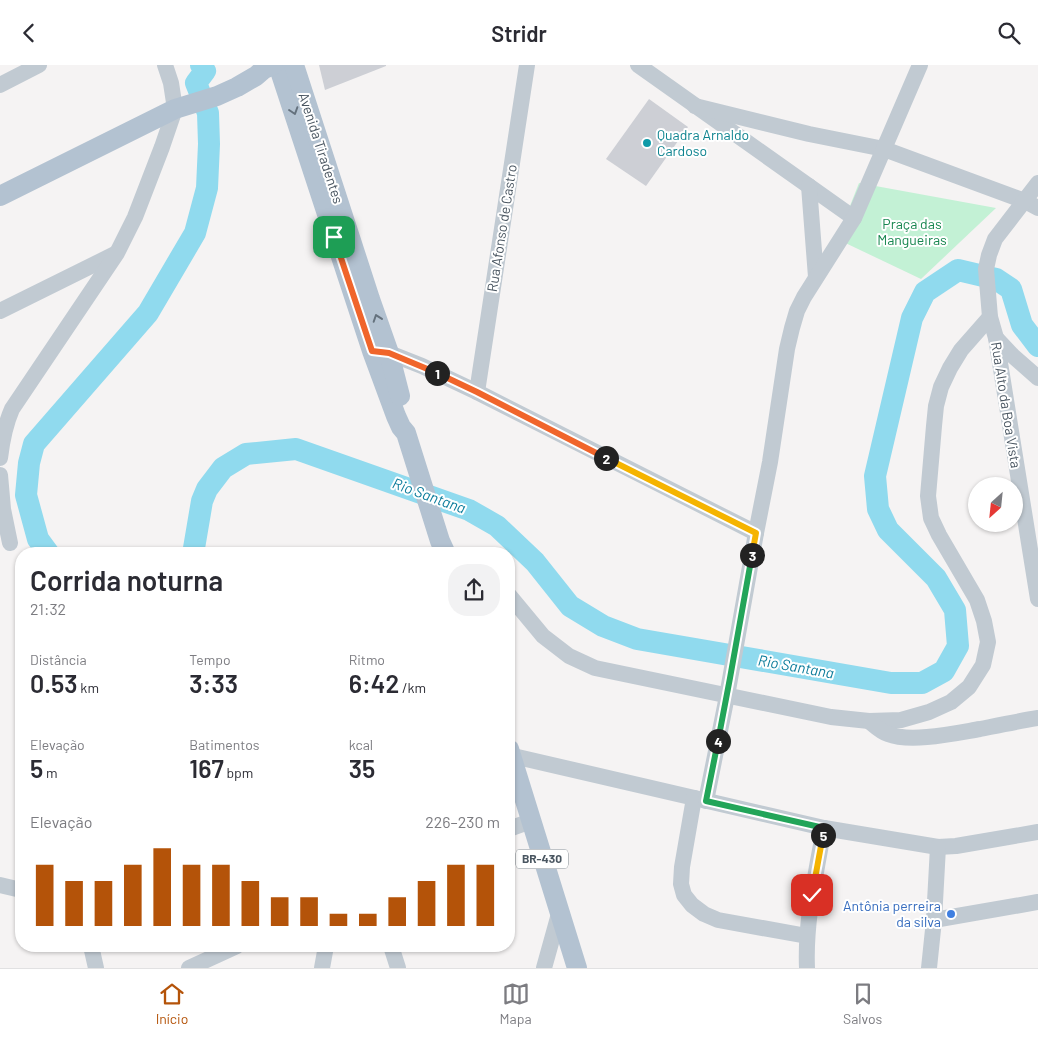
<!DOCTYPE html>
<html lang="pt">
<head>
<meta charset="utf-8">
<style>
  :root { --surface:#fff; --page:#f2f2f3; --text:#2b2b33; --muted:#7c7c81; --line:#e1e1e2; --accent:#b45309 }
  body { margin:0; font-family:Barlow,sans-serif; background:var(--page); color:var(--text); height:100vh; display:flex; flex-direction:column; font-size:19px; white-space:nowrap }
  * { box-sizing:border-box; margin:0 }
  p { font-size:16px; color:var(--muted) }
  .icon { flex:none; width:28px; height:28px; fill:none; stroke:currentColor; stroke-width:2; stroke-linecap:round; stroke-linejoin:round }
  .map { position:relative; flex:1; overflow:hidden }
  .details { position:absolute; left:15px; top:482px; width:500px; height:405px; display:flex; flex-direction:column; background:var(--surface); border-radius:20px; box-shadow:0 1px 4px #0004 }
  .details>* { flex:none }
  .needle { width:32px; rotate:207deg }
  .fabs { position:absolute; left:968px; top:412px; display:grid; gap:10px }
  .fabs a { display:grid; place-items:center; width:55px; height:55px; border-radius:50%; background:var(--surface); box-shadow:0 1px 4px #0004; font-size:25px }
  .pin { position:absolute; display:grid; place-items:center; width:42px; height:42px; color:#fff; margin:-21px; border-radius:10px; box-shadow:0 2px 8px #0006 }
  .km { position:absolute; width:25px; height:25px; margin:-12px; border-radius:50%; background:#222; color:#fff; font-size:14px; line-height:25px; text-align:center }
  .round { display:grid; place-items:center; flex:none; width:52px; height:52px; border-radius:20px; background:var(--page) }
  .summary { display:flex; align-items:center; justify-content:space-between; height:85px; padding:0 15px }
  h1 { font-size:28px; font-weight:600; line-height:38px }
  .stats { display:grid; grid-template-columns:repeat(3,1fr); gap:8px; height:85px; padding:5px 15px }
  .stats div { display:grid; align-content:center }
  .stats b { font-size:25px; font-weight:600 }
  .stats small { font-size:14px; font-weight:400 }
  .stats p { font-size:14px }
  .chart { height:140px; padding:10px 15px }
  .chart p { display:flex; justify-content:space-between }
  .chart svg { width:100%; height:90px; margin-top:5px; stroke:var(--accent); stroke-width:6 }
  header { display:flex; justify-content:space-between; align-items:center; height:65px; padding:0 15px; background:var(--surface); font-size:22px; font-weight:600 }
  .dock { display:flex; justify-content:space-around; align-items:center; height:70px; border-top:1px solid var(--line); background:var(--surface); font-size:14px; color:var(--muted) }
  .dock a { display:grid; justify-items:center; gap:2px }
  .dock .selected { color:var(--accent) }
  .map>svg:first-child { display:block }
  .green { fill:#c3f1d5 }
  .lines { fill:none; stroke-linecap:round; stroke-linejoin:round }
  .river { stroke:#90daee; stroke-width:22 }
  .building { fill:#cdcfd5 }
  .minor { stroke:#c1cad2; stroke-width:16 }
  .major { stroke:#b3c2d1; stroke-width:20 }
  .oneway { stroke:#64717d }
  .split-1-casing { stroke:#fff; stroke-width:10 }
  .split-2-casing { stroke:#fff; stroke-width:10 }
  .split-3-casing { stroke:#fff; stroke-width:10 }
  .split-4-casing { stroke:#fff; stroke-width:10 }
  .split-5-casing { stroke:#fff; stroke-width:10 }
  .split-6-casing { stroke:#fff; stroke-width:10 }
  .split-1 { stroke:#f0652b; stroke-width:6 }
  .split-2 { stroke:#f0652b; stroke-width:6 }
  .split-3 { stroke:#f5b400; stroke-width:6 }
  .split-4 { stroke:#22a559; stroke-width:6 }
  .split-5 { stroke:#22a559; stroke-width:6 }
  .split-6 { stroke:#f5b400; stroke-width:6 }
  .culture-dot { fill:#0f9aa8; stroke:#fff; stroke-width:2 }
  .shop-dot { fill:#3f7fe0; stroke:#fff; stroke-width:2 }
  .labels { text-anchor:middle; stroke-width:4; stroke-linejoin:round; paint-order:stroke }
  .shield { fill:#fff; stroke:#808990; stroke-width:1 }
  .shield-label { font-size:12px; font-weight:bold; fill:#4a5661 }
  .culture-label { font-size:14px; fill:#0d838f; stroke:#fff; text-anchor:start }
  .street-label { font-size:14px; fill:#4a5661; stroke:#fff }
  .park-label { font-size:14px; fill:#17864f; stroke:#fff }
  .shop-label { font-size:14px; fill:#366cbe; stroke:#fff; text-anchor:end }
  .water-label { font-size:15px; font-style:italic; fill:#0c7c9b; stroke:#fff }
</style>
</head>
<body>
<header><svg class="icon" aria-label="back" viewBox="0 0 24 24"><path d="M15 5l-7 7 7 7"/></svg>Stridr<svg class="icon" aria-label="search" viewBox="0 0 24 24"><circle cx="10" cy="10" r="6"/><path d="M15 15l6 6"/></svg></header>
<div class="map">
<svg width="1038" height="903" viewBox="0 0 1038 903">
  <rect width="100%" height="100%" fill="#f5f3f3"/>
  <!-- green -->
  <polygon class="green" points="859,118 996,143 921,214 837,174"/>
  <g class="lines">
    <!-- river -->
    <g class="river">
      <polyline points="49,489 38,474 26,430 29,398 34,379 148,248 195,168 207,123 209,79 208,48 196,18 205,6 201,0"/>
      <polyline points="193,489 202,436 207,424 223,403 246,389 296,384 469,445 497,461 535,497 570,541 603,561 637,574 891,618 922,618 944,606 958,581 955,545 936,513 888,465 878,444 875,411 912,253 925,227 958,205 996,214 1011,224 1022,260 1038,281"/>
    </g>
  </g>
  <!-- building -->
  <g class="building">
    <polygon points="319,0 386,0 386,1 325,25"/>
    <polygon points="649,34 688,62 646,121 606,94"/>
  </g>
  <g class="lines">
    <!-- minor -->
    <g class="minor">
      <polyline points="638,0 854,153"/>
      <polyline points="0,20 39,0"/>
      <polyline points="695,41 809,69 884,84 1025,136 1038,143"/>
      <polyline points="1038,118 995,174 989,190 986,204 990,252 996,273 1038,534"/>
      <polyline points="809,121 816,212"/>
      <polyline points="0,246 115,189"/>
      <polyline points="996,273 1013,291 1038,313"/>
      <polyline points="380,287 389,288 422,301 477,327 756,468"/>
      <polyline points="477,327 527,0"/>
      <path d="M0 393C2 376 5 360 12 344L117 188 135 152 162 82 175 44 171 18 165 0"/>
      <polyline points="0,410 3,444 10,478"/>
      <polyline points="509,530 543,571 569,591 595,603 831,652 869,656 901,655 929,647 951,637 969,622 983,600 988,577 984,556 977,535 939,470 931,453 928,431 934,361 936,341 941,322 950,303 961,285 990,252"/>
      <path d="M869 656C875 661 881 667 888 669 911 678 956 668 980 664 1000 660 1019 656 1038 653"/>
      <polyline points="509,690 824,763 938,782 956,781 1038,767"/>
      <polyline points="694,733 682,802 681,819 684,830 692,840 704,849 718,855 807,871"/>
      <polyline points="706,736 727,631 756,468 770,397 787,284 792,263 797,246 804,232 854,153 920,0"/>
      <polyline points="509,764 531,756"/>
      <polyline points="0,820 21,825"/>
      <polyline points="934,855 1038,837"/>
      <polyline points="91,881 96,903"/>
      <polyline points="391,881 398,903"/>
      <polyline points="189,903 237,881"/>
      <polyline points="322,903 326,881"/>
      <polyline points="544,903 559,849"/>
      <path d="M807 903C805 856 816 809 824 763"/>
      <polyline points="929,903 934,855 938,782"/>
    </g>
    <!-- major -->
    <g class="major">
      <polyline points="278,0 372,286 396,351 401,362 406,368 440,476 446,489"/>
      <polyline points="294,0 370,234 389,288 400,331"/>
      <polyline points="0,131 175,44 217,31 237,22 256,11 264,4 273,0"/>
      <polyline points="509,684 577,903"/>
    </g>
  </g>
  <!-- one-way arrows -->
  <defs><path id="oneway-chevron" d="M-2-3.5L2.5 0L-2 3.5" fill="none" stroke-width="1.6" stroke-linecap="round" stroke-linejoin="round" transform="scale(1.25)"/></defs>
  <g class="oneway">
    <use href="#oneway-chevron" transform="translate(294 46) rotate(72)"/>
    <use href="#oneway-chevron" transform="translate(377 253) rotate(-109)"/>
  </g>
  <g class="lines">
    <defs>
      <polyline id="split-1" points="334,172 372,286 389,288 437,308"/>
      <polyline id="split-2" points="437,308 477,327 606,393"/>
      <polyline id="split-3" points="606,393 756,468 752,490"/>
      <polyline id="split-4" points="718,676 730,613 752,490"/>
      <polyline id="split-5" points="718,676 706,736 824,763 823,770"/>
      <polyline id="split-6" points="812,830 823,770"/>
    </defs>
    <!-- split-1 casing -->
    <use href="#split-1" class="split-1-casing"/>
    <!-- split-2 casing -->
    <use href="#split-2" class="split-2-casing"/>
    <!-- split-3 casing -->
    <use href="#split-3" class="split-3-casing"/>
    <!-- split-4 casing -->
    <use href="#split-4" class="split-4-casing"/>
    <!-- split-5 casing -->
    <use href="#split-5" class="split-5-casing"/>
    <!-- split-6 casing -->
    <use href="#split-6" class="split-6-casing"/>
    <!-- split-1 -->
    <use href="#split-1" class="split-1"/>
    <!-- split-2 -->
    <use href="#split-2" class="split-2"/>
    <!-- split-3 -->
    <use href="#split-3" class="split-3"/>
    <!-- split-4 -->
    <use href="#split-4" class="split-4"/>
    <!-- split-5 -->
    <use href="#split-5" class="split-5"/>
    <!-- split-6 -->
    <use href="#split-6" class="split-6"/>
  </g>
  <!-- markers -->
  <circle class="culture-dot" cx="647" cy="78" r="5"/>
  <circle class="shop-dot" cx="951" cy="849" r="5"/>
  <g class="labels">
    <!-- shield labels -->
    <rect class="shield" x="516" y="784.5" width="52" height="19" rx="4"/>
    <g class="shield-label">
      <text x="542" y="798">BR-430</text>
    </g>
    <!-- culture labels -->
    <g class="culture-label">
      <text x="657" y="75">Quadra Arnaldo<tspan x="657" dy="16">Cardoso</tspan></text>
    </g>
    <!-- street labels -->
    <g class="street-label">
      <text transform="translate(321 83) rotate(72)" y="5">Avenida Tiradentes</text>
      <text transform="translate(502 163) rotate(-81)" y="5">Rua Afonso de Castro</text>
      <text transform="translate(1006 340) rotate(81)" y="5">Rua Alto da Boa Vista</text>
    </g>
    <!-- park labels -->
    <g class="park-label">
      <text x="912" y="164">Praça das<tspan x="912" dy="16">Mangueiras</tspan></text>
    </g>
    <!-- shop labels -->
    <g class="shop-label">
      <text x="941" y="846">Antônia perreira<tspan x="941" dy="16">da silva</tspan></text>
    </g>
    <!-- water labels -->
    <g class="water-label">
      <text transform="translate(429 431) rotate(20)" y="5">Rio Santana</text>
      <text transform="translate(796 602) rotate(10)" y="5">Rio Santana</text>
    </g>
  </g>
</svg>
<div class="fabs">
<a><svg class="needle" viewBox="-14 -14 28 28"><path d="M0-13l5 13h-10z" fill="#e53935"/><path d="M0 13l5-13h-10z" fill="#7c7c81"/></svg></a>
</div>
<div class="pin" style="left:334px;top:172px;background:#1e9e55"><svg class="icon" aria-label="arrive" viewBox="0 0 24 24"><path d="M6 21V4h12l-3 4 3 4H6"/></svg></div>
<div class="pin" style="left:812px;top:830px;background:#d93025"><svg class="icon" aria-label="check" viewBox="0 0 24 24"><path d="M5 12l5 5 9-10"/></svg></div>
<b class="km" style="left:437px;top:308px">1</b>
<b class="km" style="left:606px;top:393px">2</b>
<b class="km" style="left:752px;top:490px">3</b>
<b class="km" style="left:718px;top:676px">4</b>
<b class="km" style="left:823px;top:770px">5</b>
<section class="details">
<div class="summary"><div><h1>Corrida noturna</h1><p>21:32</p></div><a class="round"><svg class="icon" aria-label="share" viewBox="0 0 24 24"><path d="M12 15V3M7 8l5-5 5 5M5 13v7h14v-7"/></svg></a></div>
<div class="stats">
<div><p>Distância</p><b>0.53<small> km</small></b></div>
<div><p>Tempo</p><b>3:33</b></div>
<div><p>Ritmo</p><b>6:42<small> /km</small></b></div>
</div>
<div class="stats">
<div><p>Elevação</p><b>5<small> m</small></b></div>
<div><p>Batimentos</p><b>167<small> bpm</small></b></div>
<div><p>kcal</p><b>35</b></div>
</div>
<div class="chart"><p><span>Elevação</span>226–230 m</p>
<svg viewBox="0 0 160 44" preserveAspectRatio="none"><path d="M5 44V14M15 44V22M25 44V22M35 44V14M45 44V6M55 44V14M65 44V14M75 44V22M85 44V30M95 44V30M105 44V38M115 44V38M125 44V30M135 44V22M145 44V14M155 44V14"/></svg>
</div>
</section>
</div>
<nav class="dock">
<a class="selected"><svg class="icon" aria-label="home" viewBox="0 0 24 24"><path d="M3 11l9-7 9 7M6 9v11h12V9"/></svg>Início</a>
<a><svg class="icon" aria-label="map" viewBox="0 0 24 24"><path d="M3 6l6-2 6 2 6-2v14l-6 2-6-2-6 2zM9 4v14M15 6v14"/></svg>Mapa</a>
<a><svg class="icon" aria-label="saved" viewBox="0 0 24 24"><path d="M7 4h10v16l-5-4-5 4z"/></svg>Salvos</a>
</nav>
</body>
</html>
